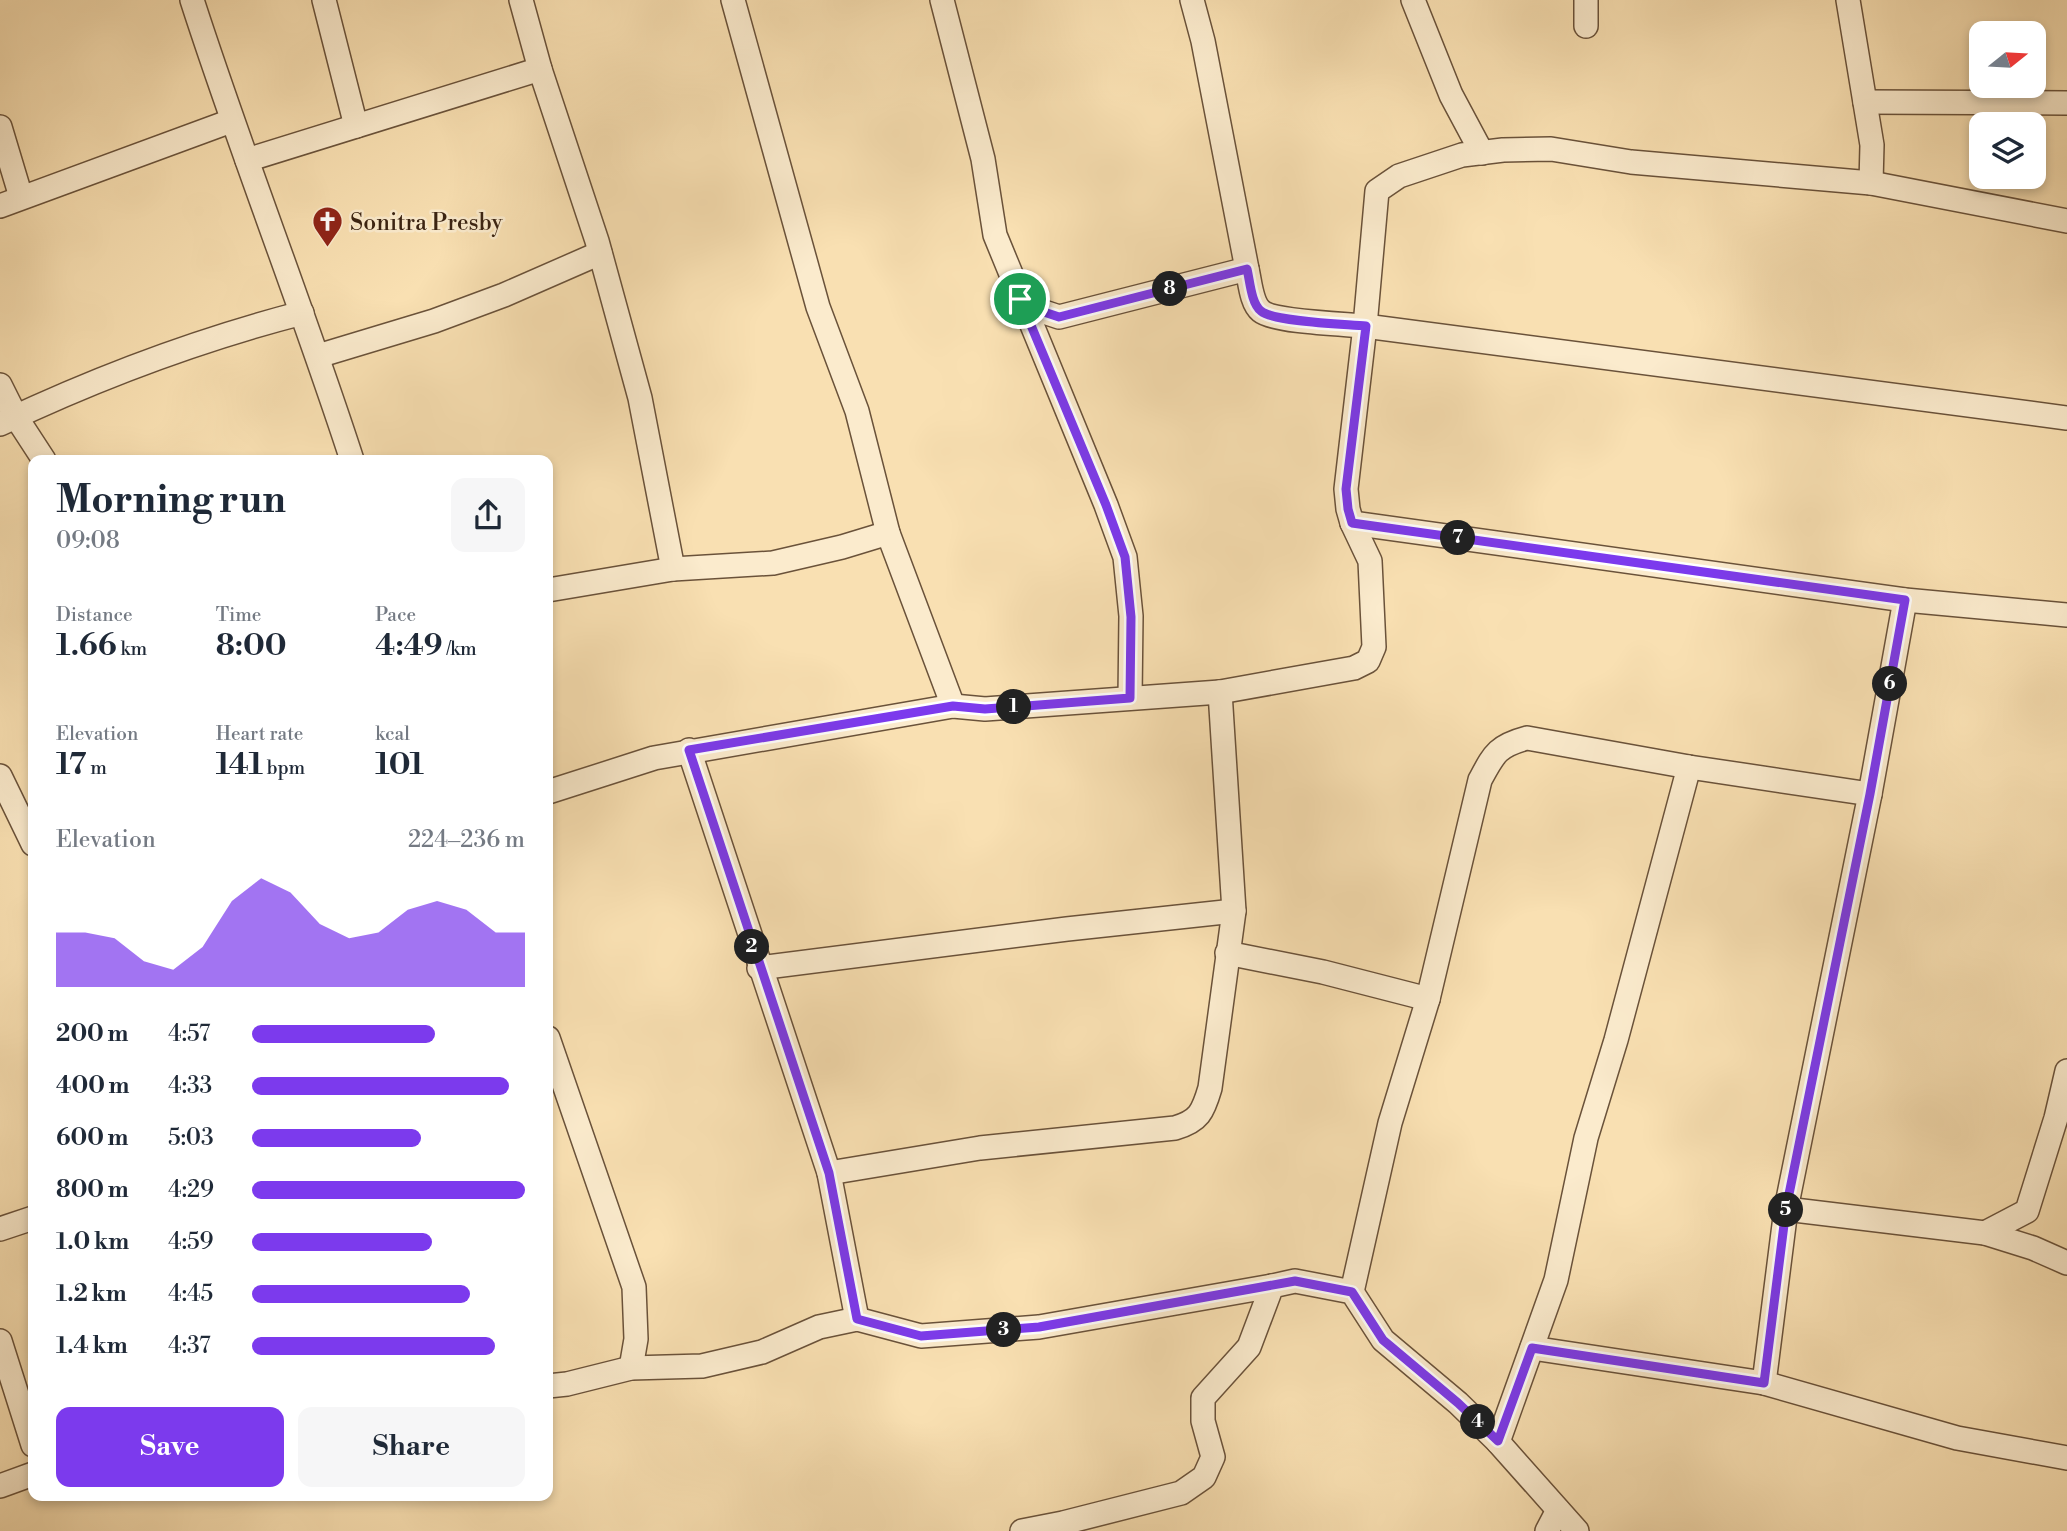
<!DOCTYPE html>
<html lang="en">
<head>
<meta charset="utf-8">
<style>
  :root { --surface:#fff; --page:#f6f6f7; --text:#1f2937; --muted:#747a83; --accent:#7c3aed }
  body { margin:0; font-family:"Libre Bodoni",serif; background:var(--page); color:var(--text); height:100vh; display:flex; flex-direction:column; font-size:26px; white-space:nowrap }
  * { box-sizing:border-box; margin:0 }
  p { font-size:23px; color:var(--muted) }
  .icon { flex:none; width:38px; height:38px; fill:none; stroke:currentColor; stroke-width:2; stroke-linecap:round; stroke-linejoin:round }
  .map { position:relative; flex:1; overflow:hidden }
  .drawer { position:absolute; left:28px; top:455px; width:525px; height:1046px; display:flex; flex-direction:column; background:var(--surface); border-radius:14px; box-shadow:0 4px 10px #0003 }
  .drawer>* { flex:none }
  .needle { width:46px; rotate:72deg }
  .tools { position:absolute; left:1969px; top:21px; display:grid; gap:14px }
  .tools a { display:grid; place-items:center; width:77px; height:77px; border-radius:14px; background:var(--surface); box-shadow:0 4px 10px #0003; font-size:35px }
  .pin { position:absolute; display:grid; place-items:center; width:60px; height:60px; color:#fff; margin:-30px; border:4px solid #fff; border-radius:50%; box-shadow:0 2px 7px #0007 }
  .km { position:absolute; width:35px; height:35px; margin:-18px; border-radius:50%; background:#222; color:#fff; font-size:19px; line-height:35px; text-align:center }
  .round { display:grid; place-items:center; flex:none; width:74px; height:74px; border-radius:14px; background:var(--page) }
  .summary { display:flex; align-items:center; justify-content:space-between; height:119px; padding:0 28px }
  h1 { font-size:38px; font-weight:700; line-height:52px }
  .figures { display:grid; grid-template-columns:repeat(3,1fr); gap:10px; height:119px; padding:7px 28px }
  .figures div { display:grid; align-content:center }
  .figures b { font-size:30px; font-weight:700 }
  .figures small { font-size:19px; font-weight:400 }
  .figures p { font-size:19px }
  .chart { height:196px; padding:14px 28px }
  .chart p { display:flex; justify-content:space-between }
  .chart svg { width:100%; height:126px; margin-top:7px; fill:var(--accent); opacity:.7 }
  .action { display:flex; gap:14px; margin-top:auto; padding:14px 28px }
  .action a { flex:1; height:80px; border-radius:14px; background:var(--accent); color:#fff; font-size:28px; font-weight:700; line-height:80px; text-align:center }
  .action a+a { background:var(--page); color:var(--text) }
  ul { padding:0 28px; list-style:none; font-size:23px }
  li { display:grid; grid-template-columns:112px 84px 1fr; align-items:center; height:52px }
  li i { height:18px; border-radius:9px; background:var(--accent) }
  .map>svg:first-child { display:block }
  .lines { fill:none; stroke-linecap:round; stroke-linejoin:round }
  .minor-casing { stroke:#6a523a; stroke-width:26 }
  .minor { stroke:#fbebcd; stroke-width:23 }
  .route-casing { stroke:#fff; stroke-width:14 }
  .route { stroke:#7c3aed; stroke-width:9 }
  .labels { text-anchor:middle; stroke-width:5; stroke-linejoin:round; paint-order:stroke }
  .poi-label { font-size:23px; fill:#3a2312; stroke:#fbebcd; text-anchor:start }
</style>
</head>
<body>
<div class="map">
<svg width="2067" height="1531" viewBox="0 0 2067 1531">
  <rect width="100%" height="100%" fill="#f9e0b2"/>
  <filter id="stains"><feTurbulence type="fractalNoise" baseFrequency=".00286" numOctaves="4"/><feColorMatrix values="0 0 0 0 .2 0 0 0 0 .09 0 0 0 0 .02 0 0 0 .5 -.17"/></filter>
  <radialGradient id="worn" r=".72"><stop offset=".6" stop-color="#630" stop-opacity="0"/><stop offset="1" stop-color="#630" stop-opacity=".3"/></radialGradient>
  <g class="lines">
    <defs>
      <g id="minor">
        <path d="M192 0C242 155 302 306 352 460"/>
        <polyline points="324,0 356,126"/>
        <polyline points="521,0 540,69 597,241 640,398 673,569"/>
        <polyline points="733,0 818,307 857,411 888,533 953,706"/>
        <polyline points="942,0 983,159 995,235 1106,505 1125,557 1131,616 1130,698"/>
        <path d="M1192 0 1203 41 1247 269C1250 281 1251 303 1261 311 1274 322 1345 324 1365 326L2067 418"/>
        <polyline points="1413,0 1451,95 1482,153"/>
        <polyline points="1586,0 1586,26"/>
        <polyline points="1848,0 1872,145 1871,183"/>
        <polyline points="1865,102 2067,103"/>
        <polyline points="0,127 21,197"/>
        <polyline points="247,160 540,69"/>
        <polyline points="0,206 231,121"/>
        <polyline points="1020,299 1038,310 1059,317 1247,269"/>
        <polyline points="318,356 434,321 504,295 600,253"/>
        <polyline points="0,385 16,417 44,460"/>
        <path d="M0 424C97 378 198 340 302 313"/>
        <polyline points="1352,523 1905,600 2067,615"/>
        <polyline points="548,590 673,569 773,563 842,547 888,533"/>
        <polyline points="689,750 829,1173 857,1319"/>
        <polyline points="0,776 33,844"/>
        <polyline points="548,792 654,758 953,706 985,709 1220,692 1354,668 1368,661 1374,647 1370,561 1352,523 1348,509 1346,489 1365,326 1377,191 1399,176 1462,155 1503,150 1551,149 1631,162 1871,183 2067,221"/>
        <polyline points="1227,953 1323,972 1428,999"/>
        <polyline points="759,968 1067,929 1234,911"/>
        <polyline points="548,1038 634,1287 636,1339 631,1368"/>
        <path d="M829 1173 980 1148 1175 1128C1199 1121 1203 1112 1210 1088L1234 911 1220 692"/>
        <polyline points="1786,1209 1985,1233 2033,1248 2067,1263"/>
        <polyline points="0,1229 33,1218"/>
        <polyline points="1985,1233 2027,1211 2056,1118 2067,1071"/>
        <path d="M1352 1292 1390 1123 1428 999 1480 780C1494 754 1497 746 1527 738L1689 767 1870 794"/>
        <polyline points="0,1341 33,1445"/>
        <polyline points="1532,1348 1764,1383 1957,1438 2067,1458"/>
        <polyline points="1764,1383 1786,1209 1870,794 1905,600"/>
        <polyline points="548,1386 567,1384 631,1368 702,1366 762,1352 819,1327 857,1319 921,1336 1039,1327 1272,1286"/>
        <polyline points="1498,1442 1556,1280 1586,1138 1616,1040 1689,767"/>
        <polyline points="0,1486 33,1474"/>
        <polyline points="1022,1531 1063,1523 1181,1493 1204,1477 1213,1457 1203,1421 1203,1398 1249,1347 1272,1286 1295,1281 1352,1292 1383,1340 1458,1403 1498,1442 1577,1531"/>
        <polyline points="1547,1531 1558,1510"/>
      </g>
    </defs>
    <!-- minor casing -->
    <use href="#minor" class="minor-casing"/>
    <!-- minor -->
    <use href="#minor" class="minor"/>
  </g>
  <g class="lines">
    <defs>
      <path id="route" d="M1247 269C1250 281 1251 303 1261 311 1274 322 1345 324 1366 326L1346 489 1348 509 1352 523 1905 600 1870 794 1786 1209 1764 1383 1532 1348 1498 1441 1458 1403 1383 1340 1352 1292 1295 1281 1039 1327 921 1336 857 1319 829 1173 689 750 953 706 985 709 1130 698 1131 617 1125 557 1106 505 1020 299 1038 310 1059 317Z"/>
    </defs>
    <!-- route casing -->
    <use href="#route" class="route-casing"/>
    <!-- route -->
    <use href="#route" class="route"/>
  </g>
  <!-- icons -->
  <defs>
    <symbol id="church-pin" viewBox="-11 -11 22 30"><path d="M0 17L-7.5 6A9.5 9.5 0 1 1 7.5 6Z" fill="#8f2418" stroke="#fbebcd"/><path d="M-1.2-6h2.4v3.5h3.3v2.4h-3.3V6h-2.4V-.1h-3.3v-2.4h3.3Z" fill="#fff"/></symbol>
  </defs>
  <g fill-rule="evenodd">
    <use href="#church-pin" x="310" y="204" width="35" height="47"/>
  </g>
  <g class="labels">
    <!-- poi labels -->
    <g class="poi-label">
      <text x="350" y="230">Sonitra Presby</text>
    </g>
  </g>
  <rect width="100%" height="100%" filter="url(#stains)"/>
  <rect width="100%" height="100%" fill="url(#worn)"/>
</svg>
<div class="tools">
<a><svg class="needle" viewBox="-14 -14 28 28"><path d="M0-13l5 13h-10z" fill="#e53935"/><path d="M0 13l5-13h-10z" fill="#747a83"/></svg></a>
<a><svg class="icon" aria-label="layers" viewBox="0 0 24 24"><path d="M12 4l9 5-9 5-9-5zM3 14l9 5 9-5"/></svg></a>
</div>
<div class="pin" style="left:1020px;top:299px;background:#1e9e55"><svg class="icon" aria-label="arrive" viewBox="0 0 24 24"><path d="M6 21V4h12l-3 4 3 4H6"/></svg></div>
<b class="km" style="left:1014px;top:707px">1</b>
<b class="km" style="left:752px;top:947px">2</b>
<b class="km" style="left:1004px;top:1330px">3</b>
<b class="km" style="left:1478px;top:1422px">4</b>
<b class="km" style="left:1786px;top:1210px">5</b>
<b class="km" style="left:1890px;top:684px">6</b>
<b class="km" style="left:1458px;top:538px">7</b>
<b class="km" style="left:1170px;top:289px">8</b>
<section class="drawer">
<div class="summary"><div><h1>Morning run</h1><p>09:08</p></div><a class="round"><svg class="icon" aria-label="share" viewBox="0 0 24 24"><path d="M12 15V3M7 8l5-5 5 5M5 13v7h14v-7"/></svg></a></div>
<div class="figures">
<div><p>Distance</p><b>1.66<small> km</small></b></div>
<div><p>Time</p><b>8:00</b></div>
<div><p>Pace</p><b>4:49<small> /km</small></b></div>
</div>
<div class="figures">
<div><p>Elevation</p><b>17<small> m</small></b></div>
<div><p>Heart rate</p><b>141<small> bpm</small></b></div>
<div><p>kcal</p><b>101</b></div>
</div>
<div class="chart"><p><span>Elevation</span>224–236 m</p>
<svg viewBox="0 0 160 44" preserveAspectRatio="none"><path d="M0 44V25L10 25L20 27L30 35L40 38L50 30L60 14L70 6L80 11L90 22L100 27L110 25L120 17L130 14L140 17L150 25L160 25V44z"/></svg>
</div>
<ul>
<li><b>200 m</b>4:57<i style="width:67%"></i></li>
<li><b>400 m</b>4:33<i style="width:94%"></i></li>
<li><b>600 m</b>5:03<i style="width:62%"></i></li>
<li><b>800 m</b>4:29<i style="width:100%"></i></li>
<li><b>1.0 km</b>4:59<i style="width:66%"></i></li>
<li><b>1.2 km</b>4:45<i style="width:80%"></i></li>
<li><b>1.4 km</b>4:37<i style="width:89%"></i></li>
</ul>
<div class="action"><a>Save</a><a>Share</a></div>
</section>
</div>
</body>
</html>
